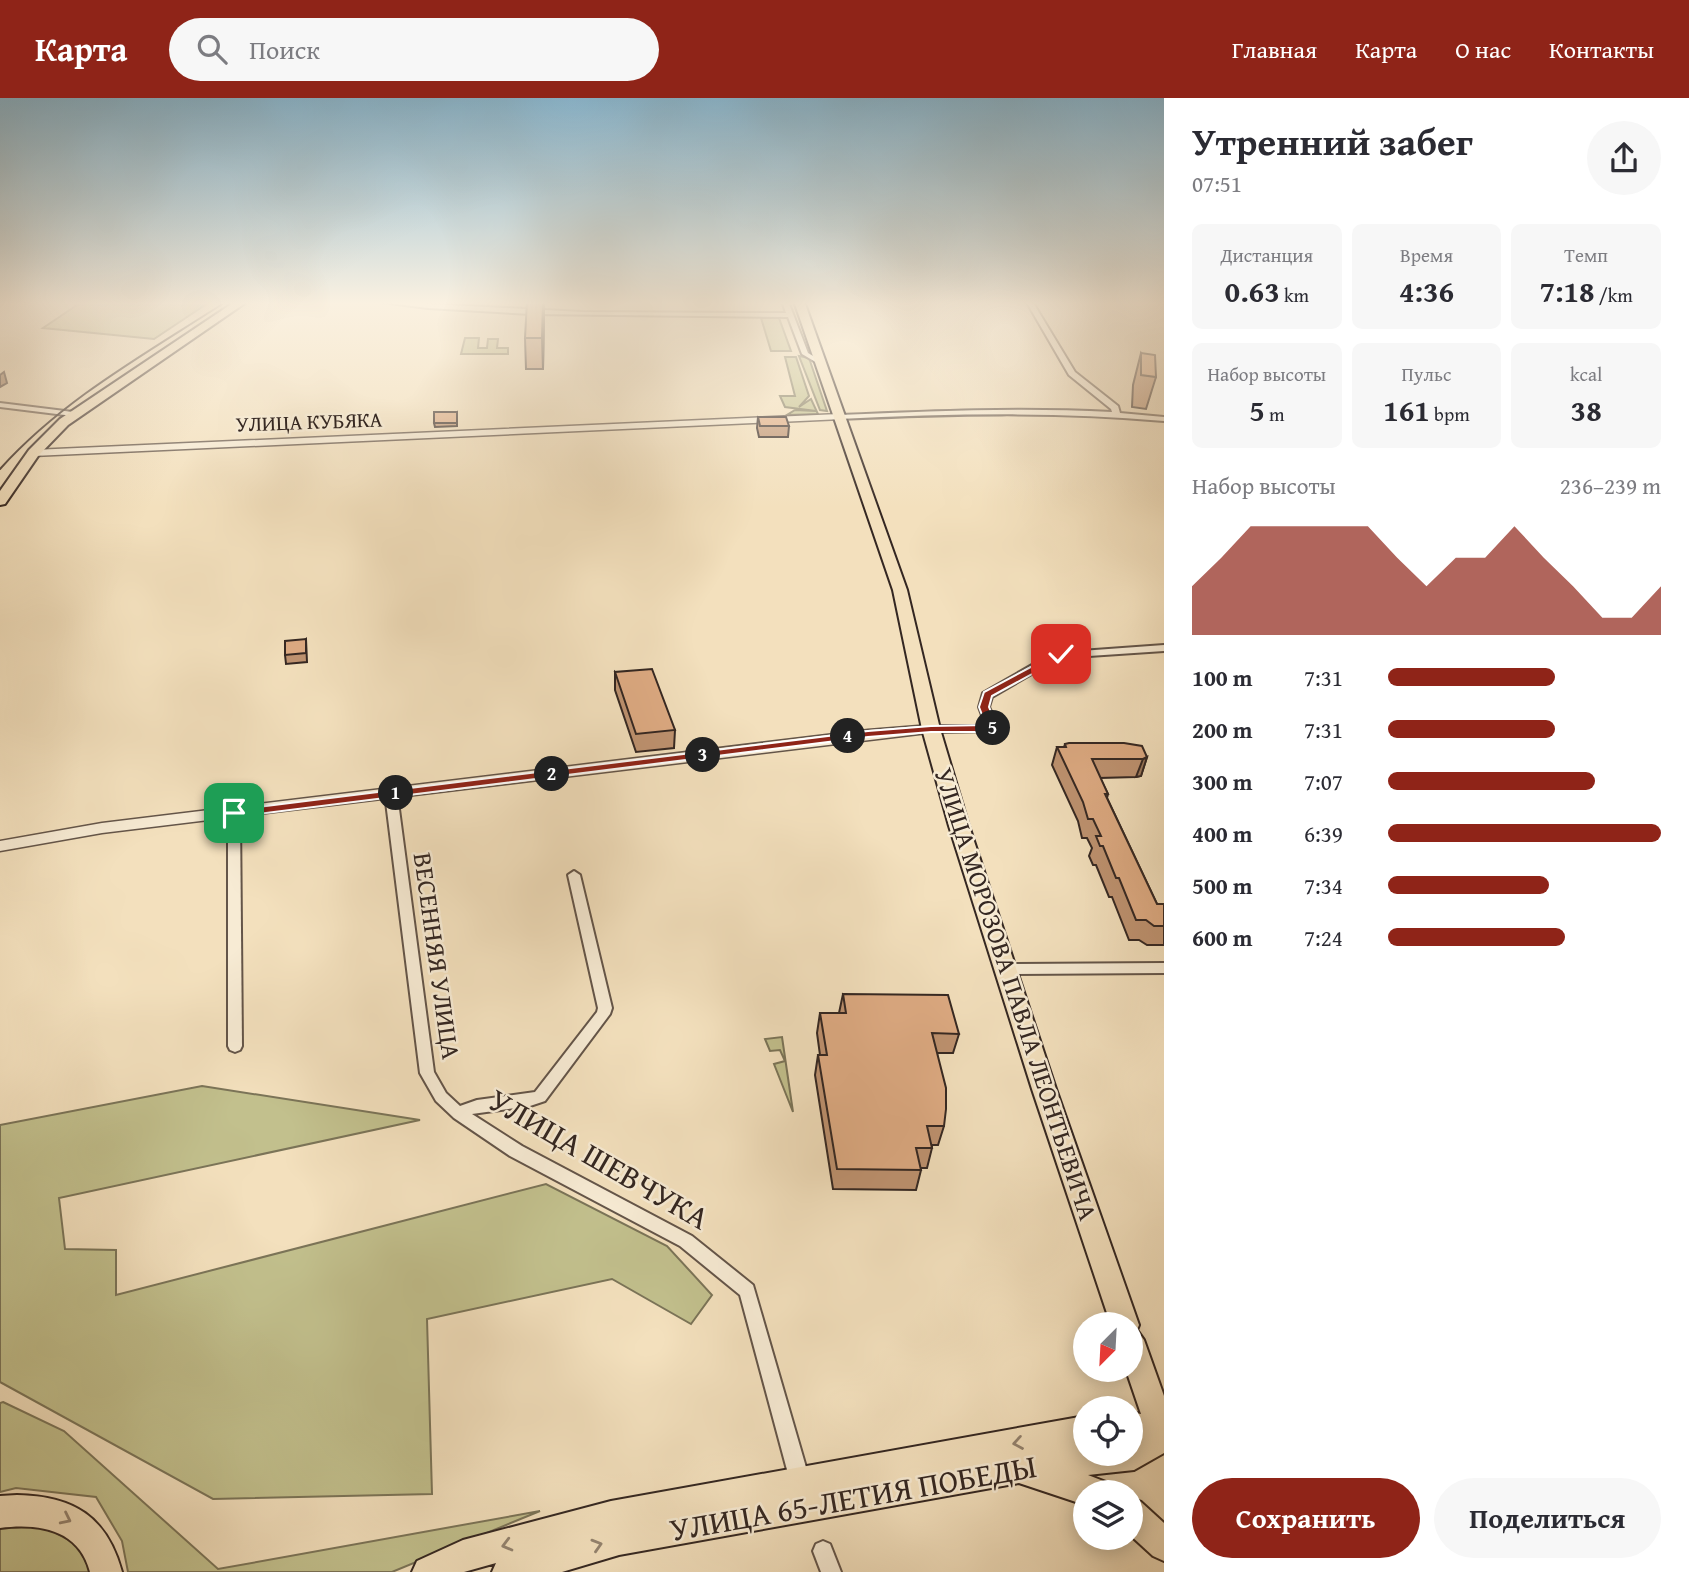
<!DOCTYPE html>
<html lang="ru">
<head>
<meta charset="utf-8">
<style>
  :root { --surface:#fff; --page:#f7f7f7; --text:#2b2b33; --muted:#7c7c81; --accent:#8f2418 }
  body { margin:0; font-family:"Gentium Book Plus",serif; background:var(--page); color:var(--text); height:100vh; display:flex; flex-direction:column; font-size:26px; white-space:nowrap }
  * { box-sizing:border-box; margin:0 }
  p { font-size:23px; color:var(--muted) }
  .icon { flex:none; width:38px; height:38px; fill:none; stroke:currentColor; stroke-width:2; stroke-linecap:round; stroke-linejoin:round }
  .map { position:relative; flex:1; overflow:hidden }
  .panel { display:flex; flex-direction:column; background:var(--surface); width:525px }
  .panel>* { flex:none }
  .needle { width:46px; rotate:204deg }
  .tools { position:absolute; left:1073px; top:1214px; display:grid; gap:14px }
  .tools a { display:grid; place-items:center; width:70px; height:70px; border-radius:50%; background:var(--surface); box-shadow:0 4px 18px #0003; font-size:35px }
  .pin { position:absolute; display:grid; place-items:center; width:60px; height:60px; color:#fff; margin:-30px; border-radius:14px; box-shadow:0 4px 10px #0006 }
  .km { position:absolute; width:35px; height:35px; margin:-18px; border-radius:50%; background:#222; color:#fff; font-size:19px; line-height:35px; text-align:center }
  .round { display:grid; place-items:center; flex:none; width:74px; height:74px; border-radius:37px; background:var(--page) }
  .headline { display:flex; align-items:center; justify-content:space-between; height:119px; padding:0 28px }
  h1 { font-size:38px; font-weight:800; line-height:52px }
  .stats { display:grid; grid-template-columns:repeat(3,1fr); gap:10px; height:119px; padding:7px 28px }
  .stats div { display:grid; align-content:center; border-radius:10px; background:var(--page); text-align:center }
  .stats b { font-size:30px; font-weight:800 }
  .stats small { font-size:19px; font-weight:400 }
  .stats p { font-size:19px }
  .chart { height:196px; padding:14px 28px }
  .chart p { display:flex; justify-content:space-between }
  .chart svg { width:100%; height:126px; margin-top:7px; fill:var(--accent); opacity:.7 }
  .action { display:flex; gap:14px; margin-top:auto; padding:14px 28px }
  .action a { flex:1; height:80px; border-radius:42px; background:var(--accent); color:#fff; font-size:28px; font-weight:800; line-height:80px; text-align:center }
  .action a+a { background:var(--page); color:var(--text) }
  ul { padding:0 28px; list-style:none; font-size:23px }
  li { display:grid; grid-template-columns:112px 84px 1fr; align-items:center; height:52px }
  li i { height:18px; border-radius:9px; background:var(--accent) }
  header { display:flex; align-items:center; gap:42px; box-sizing:border-box; height:98px; padding:0 35px; background:var(--accent); color:#fff }
  header strong { font-size:33px }
  nav { display:flex; gap:38px; margin-inline-start:auto; font-size:24px }
  .search { width:490px; height:63px; background:var(--page); display:flex; align-items:center; gap:18px; box-sizing:border-box; padding:0 24px; border-radius:38px; color:var(--muted); font-size:26px }
  main { display:flex; flex:1; min-height:0 }
  .map>svg:first-child { display:block }
  .green { fill:#c2c08d; stroke:#7b7458; stroke-width:2 }
  .lines { fill:none; stroke-linecap:round; stroke-linejoin:round }
  .minor-casing { stroke:#645549; stroke-width:4 }
  .tertiary-casing { stroke:#645549; stroke-width:3 }
  .primary-casing { stroke:#342722; stroke-width:4 }
  .minor { fill:#f7ebd4; fill-rule:evenodd }
  .tertiary { fill:#f7ebd4; fill-rule:evenodd }
  .primary { fill:#f3e0bd; fill-rule:evenodd }
  .tram { stroke:#342722; stroke-width:2 }
  .wall { fill:#bf9371; stroke:#342722; stroke-width:2 }
  .shaded-wall { fill:#9b785c; stroke:#342722; stroke-width:2 }
  .building { fill:#deab83; stroke:#342722; stroke-width:2 }
  .oneway { stroke:#948470 }
  .route { fill:#8f2418; stroke:#fff; stroke-width:2 }
  .labels { text-anchor:middle; stroke-width:5; stroke-linejoin:round; paint-order:stroke }
  .far-street-label { font-size:21px; fill:#342722; stroke:#f7ebd4 }
  .street-label { font-size:26px; fill:#342722; stroke:#f7ebd4 }
  .near-street-label { font-size:32px; fill:#342722; stroke:#f7ebd4 }
</style>
</head>
<body>
<header>
<strong>Карта</strong>
<div class="search"><svg class="icon" aria-label="search" viewBox="0 0 24 24"><circle cx="10" cy="10" r="6"/><path d="M15 15l6 6"/></svg>Поиск</div>
<nav><a>Главная</a><a>Карта</a><a>О нас</a><a>Контакты</a></nav>
</header>
<main>
<div class="map">
<svg width="1164" height="1474" viewBox="0 0 1164 1474">
  <rect width="100%" height="100%" fill="#f3e0bd"/>
  <filter id="stains"><feTurbulence type="fractalNoise" baseFrequency=".00286" numOctaves="4"/><feColorMatrix values="0 0 0 0 .2 0 0 0 0 .09 0 0 0 0 .02 0 0 0 .5 -.17"/></filter>
  <radialGradient id="worn" r=".72"><stop offset=".6" stop-color="#630" stop-opacity="0"/><stop offset="1" stop-color="#630" stop-opacity=".3"/></radialGradient>
  <!-- green -->
  <g class="green">
    <polygon points="83,203 211,203 154,241 43,230"/>
    <polygon points="761,220 779,220 791,253 771,253"/>
    <polygon points="465,240 479,240 478,250 487,250 488,241 498,241 497,250 508,250 508,256 461,256"/>
    <polygon points="799,258 809,260 827,313 820,312"/>
    <polygon points="785,259 796,259 809,298 799,309 811,301 818,316 787,317 795,312 816,313 785,309 780,298 795,298"/>
    <polygon points="782,939 793,1014 774,966 785,963 780,952 770,953 765,941"/>
    <polygon points="202,988 420,1022 59,1100 65,1151 116,1152 116,1197 546,1086 667,1148 712,1197 691,1226 612,1181 427,1221 432,1396 213,1401 0,1284 0,1027"/>
    <polygon points="3,1304 64,1333 218,1471 540,1413 392,1474 128,1474 122,1443 96,1399 16,1390 0,1394 0,1305"/>
    <polygon points="42,1428 77,1446 91,1474 0,1474 0,1430"/>
  </g>
  <g class="lines">
    <defs>
      <g id="minor">
        <polygon points="374,203 583,214 786,215 782,203 788,203 808,255 825,265 819,266 802,256 788,219 531,216 428,210"/>
        <path d="M1026 203H1032L1075 274 1118 308 1120 315 1164 319V323C1056 313 948 316 839 321L835 319 839 317C930 313 1021 309 1112 314L1111 311 1069 277Z"/>
        <polygon points="0,305 73,314 77,316 73,318 0,309"/>
        <polygon points="1164,547 1164,553 1059,560 992,599 989,609 999,631 997,633 931,634 925,631 931,628 986,628 979,609 983,595 1053,555"/>
        <polygon points="391,692 397,696 434,974 446,995 460,1008 477,1002 535,994 597,914 598,910 568,777 574,773 580,777 612,910 610,916 545,1003 530,1008 472,1016 522,1048 692,1138 753,1187 810,1383 807,1390 800,1393 793,1390 790,1383 740,1197 680,1148 510,1058 454,1020 436,1003 420,975 385,696"/>
        <polygon points="234,711 240,715 242,948 240,952 235,954 230,952 228,948 228,715"/>
        <polygon points="1164,865 1164,875 1004,876 999,875 997,871 999,867 1004,866"/>
        <polygon points="823,1443 830,1446 841,1474 821,1474 813,1453 816,1446"/>
      </g>
      <g id="tertiary">
        <polygon points="839,316 842,317 842,321 33,358 28,355 33,352"/>
        <polygon points="931,627 936,628 938,631 936,634 102,735 0,753 0,743 102,725 868,632"/>
      </g>
      <g id="primary">
        <polygon points="236,203 248,203 68,327 38,358 5,406 0,407 0,393 29,352 60,321"/>
        <polygon points="794,203 804,203 907,492 940,631 969,728 1056,991 1139,1227 1137,1232 1144,1242 1164,1298 1164,1355 1134,1372 1088,1377 1106,1384 1110,1395 1085,1395 1085,1407 1019,1385 619,1457 562,1474 492,1474 496,1465 464,1474 412,1474 417,1463 463,1442 611,1403 1085,1318 1085,1356 1130,1356 1130,1314 1141,1316 1126,1272 1130,1272 1130,1227 1111,1227 1032,991 949,728 922,631 893,492"/>
        <path d="M17 1397C74 1398 107 1419 122 1474H90C79 1431 38 1425 0 1430V1398Z"/>
        <polygon points="1130,1400 1141,1404 1164,1425 1164,1463 1153,1458 1130,1437"/>
      </g>
    </defs>
    <!-- minor casing -->
    <use href="#minor" class="minor-casing"/>
    <!-- tertiary casing -->
    <use href="#tertiary" class="tertiary-casing"/>
    <!-- primary casing -->
    <use href="#primary" class="primary-casing"/>
    <!-- minor -->
    <use href="#minor" class="minor"/>
    <!-- tertiary -->
    <use href="#tertiary" class="tertiary"/>
    <!-- primary -->
    <use href="#primary" class="primary"/>
    <!-- tram -->
    <path class="tram" d="M0 371C64 300 147 255 227 203"/>
  </g>
  <!-- wall -->
  <g class="wall">
    <polygon points="544,203 543,271 526,271 525,240"/>
    <polygon points="1141,255 1156,279 1146,311 1132,309 1133,287"/>
    <polygon points="457,314 457,328 435,329 434,325"/>
    <polygon points="758,319 789,328 788,339 759,339 757,330"/>
    <polygon points="306,541 307,564 286,566 285,557"/>
    <polygon points="615,574 675,632 674,650 636,654 615,592"/>
    <polygon points="1065,646 1147,659 1141,678 1136,679 1100,680 1108,696 1107,700 1157,806 1164,806 1164,847 1147,847 1139,842 1129,842 1112,799 1109,799 1096,767 1093,767 1089,758 1092,750 1087,740 1082,740 1078,723 1052,667 1057,649 1064,649"/>
    <polygon points="843,896 959,936 953,955 937,955 944,1028 938,1047 932,1047 932,1050 927,1070 920,1070 921,1072 916,1092 833,1091 815,977 818,957 820,957 817,935 820,915 839,915"/>
  </g>
  <!-- shaded-wall -->
  <g class="shaded-wall">
    <polygon points="544,203 544,225 543,271 542,240"/>
    <polygon points="4,274 7,285 0,289 0,277"/>
    <polygon points="1147,659 1141,678 1136,679 1143,661"/>
  </g>
  <!-- building -->
  <g class="building">
    <polygon points="527,203 543,203 542,240 525,240"/>
    <polygon points="1141,255 1155,257 1156,279 1141,277"/>
    <rect x="434" y="314" width="23" height="11"/>
    <polygon points="758,319 786,319 789,328 760,328"/>
    <polygon points="306,541 306,555 285,557 285,543"/>
    <polygon points="652,571 675,632 636,636 615,574"/>
    <polygon points="1069,645 1124,645 1142,648 1147,659 1143,661 1092,661 1108,696 1105,696 1157,806 1164,806 1164,828 1154,828 1146,822 1136,822 1119,780 1116,780 1103,748 1100,748 1096,738 1101,738 1093,721 1088,721 1083,704 1057,649 1066,649 1065,646"/>
    <polygon points="843,896 948,897 959,936 932,935 946,990 946,1011 944,1028 927,1028 932,1050 916,1050 921,1072 837,1071 818,957 827,957 820,915 846,915"/>
  </g>
  <!-- one-way arrows -->
  <defs><path id="oneway-chevron" d="M-2-3.5L2.5 0L-2 3.5" fill="none" stroke-width="1.6" stroke-linecap="round" stroke-linejoin="round" transform="scale(1.75)"/></defs>
  <g class="oneway">
    <use href="#oneway-chevron" transform="translate(1018 1345) rotate(170)"/>
    <use href="#oneway-chevron" transform="translate(66 1421) rotate(26)"/>
    <use href="#oneway-chevron" transform="translate(507 1447) rotate(165)"/>
    <use href="#oneway-chevron" transform="translate(597 1447) rotate(-17)"/>
  </g>
  <!-- sky -->
  <linearGradient id="sky" x2="0" y2="1"><stop stop-color="#89b8d2"/><stop offset="0.5" stop-color="#faf1e1"/><stop offset="1" stop-color="#faf1e1" stop-opacity="0"/></linearGradient>
  <rect width="1164" height="410" fill="url(#sky)"/>
  <!-- route -->
  <polygon class="route" points="1061,553 1065,554 1065,558 992,598 989,609 998,631 993,634 931,634 868,639 234,719 228,715 234,712 868,633 931,628 986,627 979,609 984,594"/>
  <g class="labels">
    <!-- far-street labels -->
    <g class="far-street-label">
      <text transform="translate(309 324) rotate(-2)" y="7">УЛИЦА КУБЯКА</text>
    </g>
    <!-- street labels -->
    <g class="street-label">
      <text transform="translate(437 858) rotate(82)" y="9">ВЕСЕННЯЯ УЛИЦА</text>
      <text transform="translate(1016 896) rotate(72)" y="9">УЛИЦА МОРОЗОВА ПАВЛА ЛЕОНТЬЕВИЧА</text>
    </g>
    <!-- near-street labels -->
    <g class="near-street-label">
      <text transform="translate(599 1061) rotate(30)" y="11">УЛИЦА ШЕВЧУКА</text>
      <text transform="translate(853 1400) rotate(-10)" y="11">УЛИЦА 65-ЛЕТИЯ ПОБЕДЫ</text>
    </g>
  </g>
  <rect width="100%" height="100%" filter="url(#stains)"/>
  <rect width="100%" height="100%" fill="url(#worn)"/>
</svg>
<div class="tools">
<a><svg class="needle" viewBox="-14 -14 28 28"><path d="M0-13l5 13h-10z" fill="#e53935"/><path d="M0 13l5-13h-10z" fill="#7c7c81"/></svg></a>
<a><svg class="icon" aria-label="locate" viewBox="0 0 24 24"><circle cx="12" cy="12" r="6"/><path d="M12 2v4M12 18v4M2 12h4M18 12h4"/></svg></a>
<a><svg class="icon" aria-label="layers" viewBox="0 0 24 24"><path d="M12 4l9 5-9 5-9-5zM3 14l9 5 9-5"/></svg></a>
</div>
<div class="pin" style="left:234px;top:715px;background:#1e9e55"><svg class="icon" aria-label="arrive" viewBox="0 0 24 24"><path d="M6 21V4h12l-3 4 3 4H6"/></svg></div>
<div class="pin" style="left:1061px;top:556px;background:#d93025"><svg class="icon" aria-label="check" viewBox="0 0 24 24"><path d="M5 12l5 5 9-10"/></svg></div>
<b class="km" style="left:396px;top:695px">1</b>
<b class="km" style="left:552px;top:676px">2</b>
<b class="km" style="left:703px;top:657px">3</b>
<b class="km" style="left:848px;top:638px">4</b>
<b class="km" style="left:993px;top:630px">5</b>
</div>
<section class="panel">
<div class="headline"><div><h1>Утренний забег</h1><p>07:51</p></div><a class="round"><svg class="icon" aria-label="share" viewBox="0 0 24 24"><path d="M12 15V3M7 8l5-5 5 5M5 13v7h14v-7"/></svg></a></div>
<div class="stats">
<div><p>Дистанция</p><b>0.63<small> km</small></b></div>
<div><p>Время</p><b>4:36</b></div>
<div><p>Темп</p><b>7:18<small> /km</small></b></div>
</div>
<div class="stats">
<div><p>Набор высоты</p><b>5<small> m</small></b></div>
<div><p>Пульс</p><b>161<small> bpm</small></b></div>
<div><p>kcal</p><b>38</b></div>
</div>
<div class="chart"><p><span>Набор высоты</span>236–239 m</p>
<svg viewBox="0 0 160 44" preserveAspectRatio="none"><path d="M0 44V27L10 17L20 6L30 6L40 6L50 6L60 6L70 17L80 27L90 17L100 17L110 6L120 17L130 27L140 38L150 38L160 27V44z"/></svg>
</div>
<ul>
<li><b>100 m</b>7:31<i style="width:61%"></i></li>
<li><b>200 m</b>7:31<i style="width:61%"></i></li>
<li><b>300 m</b>7:07<i style="width:76%"></i></li>
<li><b>400 m</b>6:39<i style="width:100%"></i></li>
<li><b>500 m</b>7:34<i style="width:59%"></i></li>
<li><b>600 m</b>7:24<i style="width:65%"></i></li>
</ul>
<div class="action"><a>Сохранить</a><a>Поделиться</a></div>
</section>
</main>
</body>
</html>
